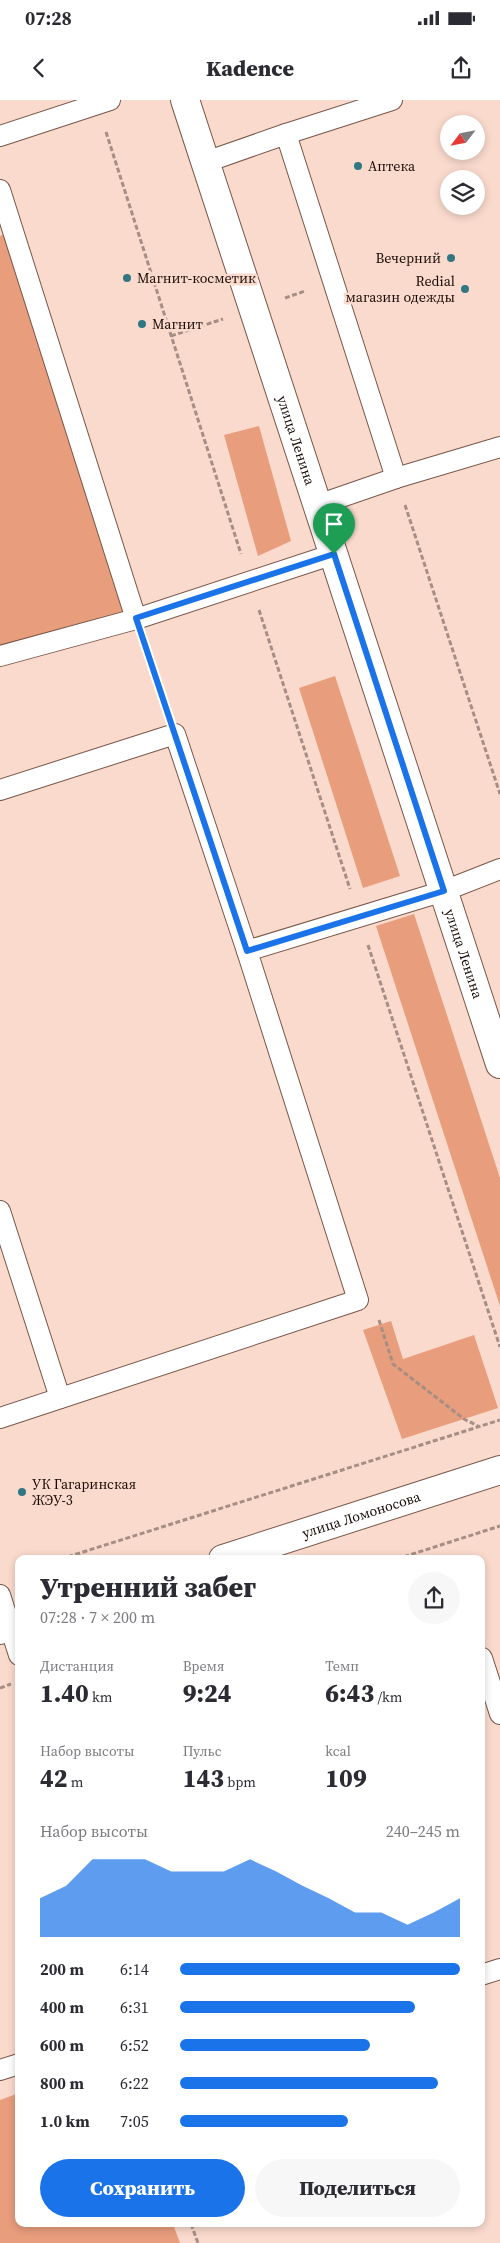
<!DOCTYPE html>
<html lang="ru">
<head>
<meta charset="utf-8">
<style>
  :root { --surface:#fff; --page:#f7f7f7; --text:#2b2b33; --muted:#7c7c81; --accent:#1a73e8 }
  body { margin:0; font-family:"Source Serif 4",serif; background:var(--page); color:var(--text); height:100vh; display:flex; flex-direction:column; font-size:19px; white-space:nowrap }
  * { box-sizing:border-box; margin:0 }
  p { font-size:16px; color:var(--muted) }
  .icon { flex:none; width:28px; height:28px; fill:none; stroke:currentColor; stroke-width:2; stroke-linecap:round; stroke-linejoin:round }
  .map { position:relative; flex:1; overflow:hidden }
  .panel { position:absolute; left:15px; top:1455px; width:470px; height:672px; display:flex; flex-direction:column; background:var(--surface); border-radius:10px; box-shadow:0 2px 8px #0003 }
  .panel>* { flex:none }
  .needle { width:32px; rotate:238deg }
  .buttons { position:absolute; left:440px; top:15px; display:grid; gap:10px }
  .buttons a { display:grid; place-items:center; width:45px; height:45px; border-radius:50%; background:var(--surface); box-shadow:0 2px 8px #0003; font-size:25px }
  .pin { position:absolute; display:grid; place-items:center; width:42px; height:42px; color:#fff; margin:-51px -21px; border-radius:50% 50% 50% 0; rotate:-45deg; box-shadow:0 0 5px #0007 }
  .pin .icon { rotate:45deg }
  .round { display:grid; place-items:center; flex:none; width:52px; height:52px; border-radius:26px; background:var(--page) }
  .summary { display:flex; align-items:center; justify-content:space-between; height:85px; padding:0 25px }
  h1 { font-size:28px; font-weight:800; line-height:38px }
  .metrics { display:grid; grid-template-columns:repeat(3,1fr); gap:8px; height:85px; padding:5px 25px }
  .metrics div { display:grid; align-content:center }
  .metrics b { font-size:25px; font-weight:800 }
  .metrics small { font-size:14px; font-weight:400 }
  .metrics p { font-size:14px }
  .chart { height:140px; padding:10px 25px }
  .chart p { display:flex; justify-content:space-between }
  .chart svg { width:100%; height:90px; margin-top:5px; fill:var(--accent); opacity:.7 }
  .button { display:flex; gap:10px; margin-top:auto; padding:10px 25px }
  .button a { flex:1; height:58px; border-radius:30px; background:var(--accent); color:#fff; font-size:20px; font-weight:800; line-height:58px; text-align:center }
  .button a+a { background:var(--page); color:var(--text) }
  ul { padding:0 25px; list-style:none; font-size:16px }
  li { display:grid; grid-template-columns:80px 60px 1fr; align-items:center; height:38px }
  li i { height:12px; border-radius:6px; background:var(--accent) }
  .status { display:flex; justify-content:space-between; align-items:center; height:35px; padding:0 25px; background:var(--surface); direction:ltr }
  .status svg { height:14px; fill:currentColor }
  header { display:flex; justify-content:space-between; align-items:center; height:65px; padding:0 25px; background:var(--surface); font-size:22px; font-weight:800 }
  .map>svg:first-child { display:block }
  .grass { fill:#e89d7d }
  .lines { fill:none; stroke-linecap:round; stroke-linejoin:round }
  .service-casing { stroke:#785749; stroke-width:22 }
  .minor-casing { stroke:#785749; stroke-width:30 }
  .tertiary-casing { stroke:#785749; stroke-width:30 }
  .path { stroke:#a78e84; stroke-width:3; stroke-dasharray:5 2.5; stroke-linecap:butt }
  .service { stroke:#fff; stroke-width:20 }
  .minor { stroke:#fff; stroke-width:28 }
  .tertiary { stroke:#fff; stroke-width:28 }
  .route-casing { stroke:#fff; stroke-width:10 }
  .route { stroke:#1a73e8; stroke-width:6 }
  .poi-dot { fill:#307683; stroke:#fadacd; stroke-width:2 }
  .labels { text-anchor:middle; stroke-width:5; stroke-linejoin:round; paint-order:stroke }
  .poi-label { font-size:14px; fill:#170a05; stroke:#fadacd; text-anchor:start }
  .street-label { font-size:14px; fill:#170a05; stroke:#fadacd }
</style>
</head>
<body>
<div class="status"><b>07:28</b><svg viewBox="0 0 49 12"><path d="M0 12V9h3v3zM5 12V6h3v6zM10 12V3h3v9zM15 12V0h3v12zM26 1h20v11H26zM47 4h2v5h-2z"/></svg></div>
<header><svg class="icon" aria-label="back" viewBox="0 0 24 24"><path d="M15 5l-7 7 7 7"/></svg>Kadence<svg class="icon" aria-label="share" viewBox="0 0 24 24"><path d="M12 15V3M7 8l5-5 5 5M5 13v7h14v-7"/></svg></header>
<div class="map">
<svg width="500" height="2143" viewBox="0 0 500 2143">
  <rect width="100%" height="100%" fill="#fadacd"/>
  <!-- grass -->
  <g class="grass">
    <polygon points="7,133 127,512 0,547 0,136"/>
    <polygon points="259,326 291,441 258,456 224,335"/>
    <polygon points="335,576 400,776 363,788 299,588"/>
    <polygon points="414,814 500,1078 500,1206 376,826"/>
    <polygon points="391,1221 403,1259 474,1235 498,1308 402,1339 363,1230"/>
    <polygon points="19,1993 19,2124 173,2124 180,2143 0,2143 0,2000"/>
  </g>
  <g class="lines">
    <defs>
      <g id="service">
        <polyline points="286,34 392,0"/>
        <polyline points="0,36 110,0"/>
        <polyline points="206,62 286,34 396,378 318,405"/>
        <polyline points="0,90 136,519"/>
        <polyline points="396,378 500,347"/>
        <polyline points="0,556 136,519 334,454"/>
        <polyline points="0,690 175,634 247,851"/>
        <polyline points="0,1111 60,1298"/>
        <polyline points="0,1318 358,1200 247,851 444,791 500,769"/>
        <polyline points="0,1495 19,1555"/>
        <polyline points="482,1558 500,1614"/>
        <polyline points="481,1875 500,1869"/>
        <polyline points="0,1970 19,1964"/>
      </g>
      <g id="minor">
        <path id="s1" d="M223 1459 500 1370"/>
        <polyline points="0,1530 19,1524"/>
      </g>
      <g id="tertiary">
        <path id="s2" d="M185 0 500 964"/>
      </g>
    </defs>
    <!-- service casing -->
    <use href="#service" class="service-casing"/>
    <!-- minor casing -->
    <use href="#minor" class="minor-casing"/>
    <!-- tertiary casing -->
    <use href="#tertiary" class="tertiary-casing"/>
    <!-- path -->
    <g class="path">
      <polyline points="106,32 241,454"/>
      <polyline points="285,198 305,191"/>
      <polyline points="171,236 223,219"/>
      <polyline points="405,405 500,694"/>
      <polyline points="259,510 350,789"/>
      <polyline points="146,547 166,607"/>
      <polyline points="368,845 500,1247"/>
      <polyline points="379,1220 393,1264 464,1319 478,1326"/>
      <polyline points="61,1459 500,1320"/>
      <polyline points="397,1459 500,1426"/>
      <polyline points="0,1588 11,1584"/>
      <polyline points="191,2124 198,2143"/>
    </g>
    <!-- service -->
    <use href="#service" class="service"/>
    <!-- minor -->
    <use href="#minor" class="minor"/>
    <!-- tertiary -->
    <use href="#tertiary" class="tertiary"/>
  </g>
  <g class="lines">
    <defs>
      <polygon id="route" points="334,454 444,791 247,851 136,518"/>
    </defs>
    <!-- route casing -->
    <use href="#route" class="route-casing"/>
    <!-- route -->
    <use href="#route" class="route"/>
  </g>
  <!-- markers -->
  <g class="poi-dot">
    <circle cx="358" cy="66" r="5"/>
    <circle cx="451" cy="158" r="5"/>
    <circle cx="127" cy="178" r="5"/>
    <circle cx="465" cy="189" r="5"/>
    <circle cx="142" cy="224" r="5"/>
    <circle cx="22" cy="1392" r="5"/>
  </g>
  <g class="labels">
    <!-- poi labels -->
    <g class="poi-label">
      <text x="368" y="71">Аптека</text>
      <text x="441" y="163" text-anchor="end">Вечерний</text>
      <text x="137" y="183">Магнит-косметик</text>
      <text x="455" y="186" text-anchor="end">Redial<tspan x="455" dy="16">магазин одежды</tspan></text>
      <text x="152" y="229">Магнит</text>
      <text x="32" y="1389">УК Гагаринская<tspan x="32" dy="16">ЖЭУ-3</tspan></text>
    </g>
    <!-- street labels -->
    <g class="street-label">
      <text dy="5" stroke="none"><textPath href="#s2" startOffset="358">улица Ленина</textPath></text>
      <text dy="5" stroke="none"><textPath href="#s2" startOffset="898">улица Ленина</textPath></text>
      <text dy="5" stroke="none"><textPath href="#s1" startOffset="145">улица Ломоносова</textPath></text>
    </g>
  </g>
</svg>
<div class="buttons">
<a><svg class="needle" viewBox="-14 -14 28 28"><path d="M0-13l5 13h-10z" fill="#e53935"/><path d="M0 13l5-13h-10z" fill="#7c7c81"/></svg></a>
<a><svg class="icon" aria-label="layers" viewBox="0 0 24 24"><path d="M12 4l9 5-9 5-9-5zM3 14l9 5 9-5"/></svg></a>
</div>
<div class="pin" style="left:334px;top:454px;background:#1e9e55"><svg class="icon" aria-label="arrive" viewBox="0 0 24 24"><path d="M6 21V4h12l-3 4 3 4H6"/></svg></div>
<section class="panel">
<div class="summary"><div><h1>Утренний забег</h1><p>07:28 · 7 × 200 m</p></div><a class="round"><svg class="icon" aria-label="share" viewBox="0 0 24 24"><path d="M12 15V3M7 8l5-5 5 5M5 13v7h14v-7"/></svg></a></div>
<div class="metrics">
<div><p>Дистанция</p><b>1.40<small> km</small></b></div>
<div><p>Время</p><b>9:24</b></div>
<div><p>Темп</p><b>6:43<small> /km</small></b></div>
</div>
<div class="metrics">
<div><p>Набор высоты</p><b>42<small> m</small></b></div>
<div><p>Пульс</p><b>143<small> bpm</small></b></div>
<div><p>kcal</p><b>109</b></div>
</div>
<div class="chart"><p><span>Набор высоты</span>240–245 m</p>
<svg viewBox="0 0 160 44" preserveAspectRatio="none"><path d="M0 44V25L10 19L20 6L30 6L40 6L50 12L60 12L70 12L80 6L90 12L100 19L110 25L120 32L130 32L140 38L150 32L160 25V44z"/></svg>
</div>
<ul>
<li><b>200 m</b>6:14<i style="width:100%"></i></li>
<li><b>400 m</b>6:31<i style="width:84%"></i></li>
<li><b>600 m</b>6:52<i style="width:68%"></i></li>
<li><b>800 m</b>6:22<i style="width:92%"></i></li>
<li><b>1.0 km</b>7:05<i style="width:60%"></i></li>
</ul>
<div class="button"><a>Сохранить</a><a>Поделиться</a></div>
</section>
</div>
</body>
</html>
